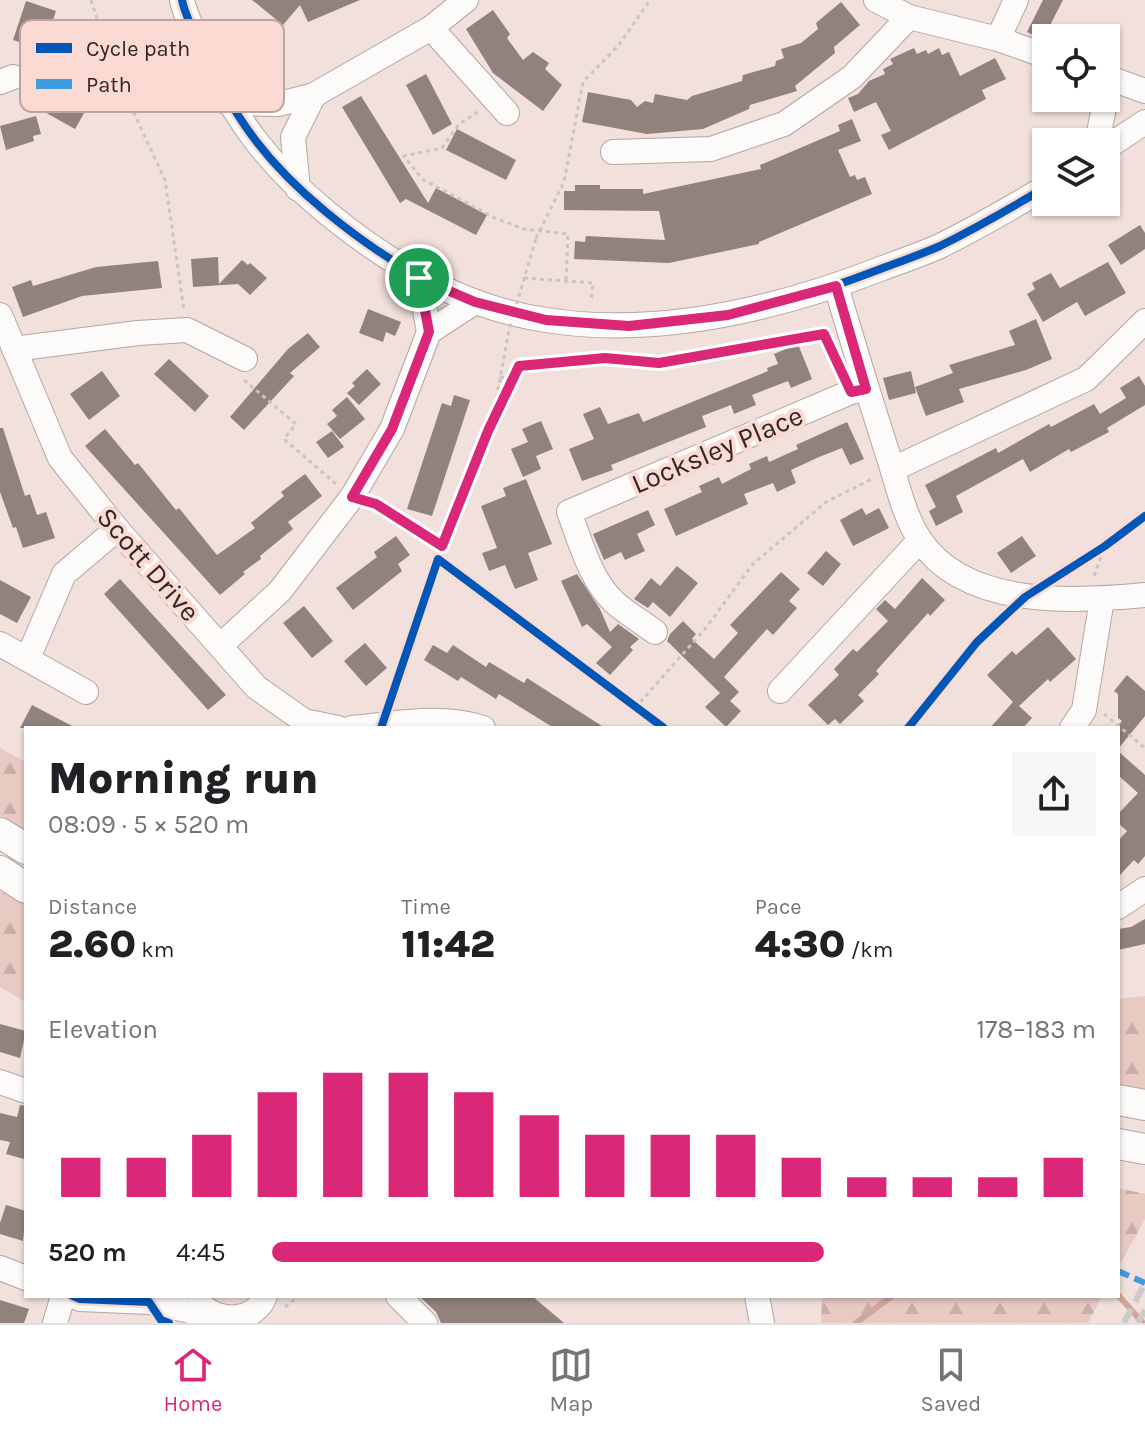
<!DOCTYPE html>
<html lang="en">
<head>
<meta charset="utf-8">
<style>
  :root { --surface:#fff; --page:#f6f6f6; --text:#202124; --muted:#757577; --line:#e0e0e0; --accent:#db2777 }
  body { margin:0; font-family:Karla,sans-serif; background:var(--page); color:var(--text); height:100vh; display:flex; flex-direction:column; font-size:30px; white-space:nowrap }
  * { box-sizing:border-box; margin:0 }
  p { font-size:26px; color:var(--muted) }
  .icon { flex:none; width:44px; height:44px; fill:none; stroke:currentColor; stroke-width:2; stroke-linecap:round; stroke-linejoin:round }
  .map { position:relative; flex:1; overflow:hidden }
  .drawer { position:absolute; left:24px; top:726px; width:1096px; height:572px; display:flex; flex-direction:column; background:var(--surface); border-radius:0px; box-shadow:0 2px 6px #0004 }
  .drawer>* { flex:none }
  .tools { position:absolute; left:1032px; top:24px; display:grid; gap:16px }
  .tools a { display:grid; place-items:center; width:88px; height:88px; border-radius:0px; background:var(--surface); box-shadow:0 2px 6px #0004; font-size:40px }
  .pin { position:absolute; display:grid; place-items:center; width:68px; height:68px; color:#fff; margin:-34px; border:4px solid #fff; border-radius:50%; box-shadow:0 2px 8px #0007 }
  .round { display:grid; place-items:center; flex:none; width:84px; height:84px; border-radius:0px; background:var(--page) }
  .headline { display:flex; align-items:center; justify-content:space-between; height:136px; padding:0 24px }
  h1 { font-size:44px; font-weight:800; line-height:60px }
  .figures { display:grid; grid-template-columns:repeat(3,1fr); gap:12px; height:136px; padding:8px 24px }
  .figures div { display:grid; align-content:center }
  .figures b { font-size:40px; font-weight:800 }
  .figures small { font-size:22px; font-weight:400 }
  .figures p { font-size:22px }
  .chart { height:224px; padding:16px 24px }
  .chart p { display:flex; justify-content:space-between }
  .chart svg { width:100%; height:144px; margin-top:8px; stroke:var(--accent); stroke-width:6 }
  ul { padding:0 24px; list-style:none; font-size:26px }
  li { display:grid; grid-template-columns:128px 96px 1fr; align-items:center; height:60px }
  li i { height:20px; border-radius:10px; background:var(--accent) }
  .tabs { display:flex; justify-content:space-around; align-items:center; height:112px; border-top:2px solid var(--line); background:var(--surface); font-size:22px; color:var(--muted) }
  .tabs a { display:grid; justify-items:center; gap:4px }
  .tabs .selected { color:var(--accent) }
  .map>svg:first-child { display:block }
  .forest { fill:url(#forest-firs) }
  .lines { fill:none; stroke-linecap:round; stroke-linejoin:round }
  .stream { stroke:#d2a79b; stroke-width:6 }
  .building { fill:#92827e }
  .minor-casing { stroke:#b3a6a2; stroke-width:26 }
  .major-casing { stroke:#b3a6a2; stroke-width:32 }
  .path { stroke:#cbc4c3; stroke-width:3; stroke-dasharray:4 4; stroke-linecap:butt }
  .minor { stroke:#fdfafa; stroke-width:24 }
  .major { stroke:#fdfafa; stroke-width:30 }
  .rail { stroke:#cecac8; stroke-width:6; stroke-dasharray:16 8; stroke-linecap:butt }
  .path-bridge { stroke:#cbc4c3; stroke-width:3; stroke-dasharray:4 4; stroke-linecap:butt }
  .quiet { stroke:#3e9ce0; stroke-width:6; stroke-dasharray:12 6; stroke-linecap:butt }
  .cycleway-casing { stroke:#fadad2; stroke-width:13 }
  .cycleway { stroke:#0057b8; stroke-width:8 }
  .route-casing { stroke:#fff; stroke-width:16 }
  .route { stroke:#db2777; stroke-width:10 }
  .labels { text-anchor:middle; stroke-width:8; stroke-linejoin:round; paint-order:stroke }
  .street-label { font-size:28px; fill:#322724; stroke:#fadad2 }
  .key { fill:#fadad2; stroke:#bea49e; stroke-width:2 }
  .key-label { font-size:22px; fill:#322724 }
</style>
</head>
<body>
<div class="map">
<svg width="1145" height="1323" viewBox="0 0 1145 1323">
  <defs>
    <pattern id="forest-firs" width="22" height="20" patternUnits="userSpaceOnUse" patternTransform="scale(2)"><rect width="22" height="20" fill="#e9cac2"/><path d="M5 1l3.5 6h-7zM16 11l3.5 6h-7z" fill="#c8aea7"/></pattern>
  </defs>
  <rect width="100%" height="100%" fill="#f1e0db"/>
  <!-- forest -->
  <g class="forest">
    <polygon points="0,748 26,762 26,831 0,816"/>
    <polygon points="0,886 26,904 26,1002 0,987"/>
    <polygon points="1145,996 1145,1090 1118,1085 1118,999"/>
    <polygon points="1118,1188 1145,1194 1145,1219 1118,1268"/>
    <polygon points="822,1296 1102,1296 1088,1323 821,1323"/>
  </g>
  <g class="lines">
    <!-- stream -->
    <g class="stream">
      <polyline points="1118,1295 1143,1323"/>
      <polyline points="856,1323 892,1296"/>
    </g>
  </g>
  <!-- building -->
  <g class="building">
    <polygon points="252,0 360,0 308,22 300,5 283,25"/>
    <polygon points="1043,0 1063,0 1043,39 1027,32"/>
    <polygon points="26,1 56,11 43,50 13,40"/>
    <polygon points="841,2 860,25 834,47 835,53 795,86 797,91 750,105 749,109 703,129 647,134 582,122 588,92 631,100 637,107 645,101 653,103 655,94 687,100 692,96 742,81 743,75 775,66 776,61 784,58 781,49 801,43 818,29 816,23"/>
    <polygon points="493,10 510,34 507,38 523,60 533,52 549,63 545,69 562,85 543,111 493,73 466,29"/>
    <polygon points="914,48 917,54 926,50 928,54 939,48 942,55 949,52 960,76 995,58 1006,79 982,90 986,99 889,150 881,135 891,131 876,102 854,112 848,98 858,94 869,81 885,74 883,69 893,64 890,59"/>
    <polygon points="426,74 452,124 433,135 406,85"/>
    <polygon points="56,82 91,101 75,129 41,110"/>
    <polygon points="361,96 428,203 436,188 487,215 476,235 406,199 400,203 342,107"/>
    <polygon points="36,116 41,134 33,136 34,141 6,150 0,126"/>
    <polygon points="852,119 861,141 838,150 850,177 855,175 857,180 865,177 872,194 759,242 759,244 669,263 574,259 575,241 585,242 586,236 665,240 659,211 564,210 564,191 575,191 575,185 600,185 600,189 643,189 643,194 761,169 760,165 840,131 838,125"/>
    <polygon points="457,129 516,160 506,180 446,150"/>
    <polygon points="1140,225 1145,233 1145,249 1121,265 1108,245"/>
    <polygon points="218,257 219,284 242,260 248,265 250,263 267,278 250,295 238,284 193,287 191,259"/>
    <polygon points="158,261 162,288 82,296 23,317 12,287 31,280 33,286 96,267"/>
    <polygon points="1108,262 1126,293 1085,316 1077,302 1043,322 1027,294 1035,289 1032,283 1051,273 1060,288"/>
    <polygon points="368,309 401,322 395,336 386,332 383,342 359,333"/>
    <polygon points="1036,319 1052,359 1026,370 959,389 964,402 926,416 915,387 953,373 949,365 1015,345 1009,331"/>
    <polygon points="308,333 320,347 290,373 294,376 244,430 230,417 288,349"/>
    <polygon points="798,344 812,379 791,388 788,381 752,395 756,405 734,414 731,405 702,416 706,427 611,465 613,470 582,481 569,449 594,439 583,414 600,407 608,424 639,413 643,422 768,371 767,368 778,364 774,354"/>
    <polygon points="169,359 209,396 195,412 154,374"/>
    <polygon points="367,369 381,384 359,405 347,393 355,386 352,383"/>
    <polygon points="102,371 120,396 89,420 70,394"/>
    <polygon points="911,371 916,393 889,400 883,378"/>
    <polygon points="1139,376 1145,386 1145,405 1107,428 1109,432 1071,452 1069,449 1030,472 1023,459 956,496 963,512 936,526 929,511 936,507 925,485 996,448 998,453 1049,424 1051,427 1094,404 1100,414 1126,398 1120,388"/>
    <polygon points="454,395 470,400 432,516 407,509 442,403 451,406"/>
    <polygon points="347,397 365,419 340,439 327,424 337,416 332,410"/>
    <polygon points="541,421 553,449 536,456 541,469 523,477 511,449 528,442 522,429"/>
    <polygon points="847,422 864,459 850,465 842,448 819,457 791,470 796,483 777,492 773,483 744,494 748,504 676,536 664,509 702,492 699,486 719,477 722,484 751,469 749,464 767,456 769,462 798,449 796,445"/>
    <polygon points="0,428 3,428 25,496 30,494 37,515 46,512 55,538 23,548 16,527 13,528 0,492"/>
    <polygon points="105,429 135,465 138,463 176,510 179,508 217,555 255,528 251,523 284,496 281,492 305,474 322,496 288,522 293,529 260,556 261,559 243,572 245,574 220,595 85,446"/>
    <polygon points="332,431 344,447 328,458 316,442"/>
    <polygon points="526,479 552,544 528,553 538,580 515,589 505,565 489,571 482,553 497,548 481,506 506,496 503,488"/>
    <polygon points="862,508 866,515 879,508 889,528 853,546 840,520"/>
    <polygon points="648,510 655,525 637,534 645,551 625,560 621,552 604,560 593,534"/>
    <polygon points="396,536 410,555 398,564 402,571 353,610 336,588 377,557 374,552"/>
    <polygon points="1022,536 1036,556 1011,573 997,553"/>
    <polygon points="826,551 841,564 823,586 807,573"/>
    <polygon points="677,566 698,583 670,617 653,602 648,608 634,599 651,578 660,586"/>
    <polygon points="781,572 800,589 789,601 797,608 773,635 767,629 724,677 739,692 730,701 741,711 726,727 705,707 720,693 667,641 670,634 683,621 696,634 692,639 714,659 738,633 730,625"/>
    <polygon points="577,574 600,609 610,632 618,624 639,639 630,647 633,650 610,675 596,663 612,647 587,624 582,627 561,581"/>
    <polygon points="922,578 945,600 930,616 928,613 876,671 879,674 858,695 864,701 840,724 835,719 828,725 808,705 839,675 834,669 853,649 857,652 888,621 876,609 885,600 895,609"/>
    <polygon points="120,579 226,695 208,710 104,594"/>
    <polygon points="0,580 31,597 17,623 0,614"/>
    <polygon points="304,606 333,641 312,658 283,623"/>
    <polygon points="1048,627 1076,659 1050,682 1048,679 1019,706 1032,718 1023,728 990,728 1013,702 987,675 1012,651 1016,655"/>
    <polygon points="365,643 387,668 366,686 344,661"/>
    <polygon points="433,645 447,653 453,645 486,667 489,662 524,683 527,678 605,728 554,728 499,694 496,699 461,677 458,681 424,660"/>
    <polygon points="1127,675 1145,691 1145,716 1118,749 1118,725 1122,721 1118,718 1118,694 1114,691"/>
    <polygon points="32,705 76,728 20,728"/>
    <polygon points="1118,751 1145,775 1145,856 1138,864 1134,860 1118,877 1118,841 1127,831 1118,823 1118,814 1138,793 1118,775"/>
    <polygon points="1145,919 1145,944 1118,950 1118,929 1131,927"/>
    <polygon points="0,1024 26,1031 20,1058 0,1052"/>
    <polygon points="20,1105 26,1106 24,1159 6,1154 10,1142 0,1140 0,1113 17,1117"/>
    <polygon points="6,1205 26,1211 23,1241 0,1234 0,1223"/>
    <polygon points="419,1296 532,1296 564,1323 441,1323 436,1312"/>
    <polygon points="0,1300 29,1309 24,1323 0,1323"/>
  </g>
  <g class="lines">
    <defs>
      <g id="minor">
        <path d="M182 0C186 19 197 38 205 56 238 123 268 164 326 212 389 264 463 308 546 320 660 338 778 309 883 268 902 261 922 254 940 246 976 228 1011 208 1046 187"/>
        <polyline points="876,0 909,17 998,39 1046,56"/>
        <polyline points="431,28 507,113"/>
        <polyline points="998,39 1016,0"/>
        <polyline points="1106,77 1145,91"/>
        <polyline points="0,82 13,77"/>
        <polyline points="228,103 279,104 314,95 431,28 466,0"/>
        <polyline points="1097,142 1103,113 1099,98"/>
        <polyline points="1106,148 1145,122"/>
        <polyline points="613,152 711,149 784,124 852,77 909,17"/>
        <polyline points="298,189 293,137 314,95"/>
        <polyline points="419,278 429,332"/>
        <path d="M836 286C853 343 870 399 888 455 897 483 904 516 920 540 965 608 1074 602 1145 595"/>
        <polyline points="0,315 60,458 117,529 256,687 304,721 338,728"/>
        <polyline points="14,349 138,333 187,330 245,359"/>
        <polyline points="893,469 1086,379 1145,321"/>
        <path d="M655 632C642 622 626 613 614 602 590 579 581 543 569 512L851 392 866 389"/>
        <polyline points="0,644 86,692"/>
        <polyline points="221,645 280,591 352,497 392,429 429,332 475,302"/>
        <polyline points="28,658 64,574 117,529"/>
        <polyline points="780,691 920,540"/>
        <path d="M352 728C395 724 441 714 483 728"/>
        <polyline points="1072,728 1084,710 1102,599"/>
        <polyline points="1118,907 1145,889"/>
        <polyline points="0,1082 26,1091"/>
        <polyline points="0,1268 26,1278"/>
        <polyline points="73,1296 80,1299 149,1302 208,1315"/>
        <polyline points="398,1296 425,1323"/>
        <polyline points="757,1296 762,1323"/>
        <path d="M200 1304C217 1323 255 1323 265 1296"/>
        <polyline points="55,1323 63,1296"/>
      </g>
      <g id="major">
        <polyline points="0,833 26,849"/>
        <polyline points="0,871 26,888"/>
        <polyline points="1118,1100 1145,1105"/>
        <polyline points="1118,1144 1145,1149"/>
      </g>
    </defs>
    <!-- minor casing -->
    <use href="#minor" class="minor-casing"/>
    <!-- major casing -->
    <use href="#major" class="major-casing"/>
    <!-- path -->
    <g class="path">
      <polyline points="91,0 113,68 165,180 184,310"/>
      <polyline points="478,112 459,124 442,148 404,156 422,179 495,218 524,229 568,234 566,281"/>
      <polyline points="536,238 564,182 583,82 619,45 650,0"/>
      <polyline points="524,278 593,283 591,302"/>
      <polyline points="500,377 507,378 513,364 519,366"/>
      <polyline points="244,380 296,424 284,439 336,484"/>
      <polyline points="490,423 495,406"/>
      <polyline points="488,431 519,366 605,358 659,363 824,334 831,349"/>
      <polyline points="374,503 442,546"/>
      <polyline points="1094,576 1105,546"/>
      <polyline points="389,701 442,546 488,431"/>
      <polyline points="635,708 705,629 753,564 826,502 874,478"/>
      <polyline points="1104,714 1145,748"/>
      <polyline points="285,1307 299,1296"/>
    </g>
    <!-- minor -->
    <use href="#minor" class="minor"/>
    <!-- major -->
    <use href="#major" class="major"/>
    <!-- rail -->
    <g class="rail">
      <polyline points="1124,1323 1145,1283"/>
      <polyline points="1138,1323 1145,1310"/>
    </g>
    <!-- path-bridge -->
    <polyline class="path-bridge" points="495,406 509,330 536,238"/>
    <!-- quiet -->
    <polyline class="quiet" points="1118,1271 1145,1283"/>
    <defs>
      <g id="cycleway">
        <path d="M182 0C186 19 197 38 205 56 238 123 268 164 326 212 389 264 463 308 546 320 660 338 778 309 883 268 902 261 922 254 940 246 976 228 1011 208 1046 187"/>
        <polyline points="381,728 438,559 664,728"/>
        <polyline points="908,728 977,642 1025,597 1105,546 1145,516"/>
        <polyline points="73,1296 80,1299 149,1302 161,1320 169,1323"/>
      </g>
    </defs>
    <!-- cycleway casing -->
    <use href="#cycleway" class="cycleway-casing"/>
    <!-- cycleway -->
    <use href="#cycleway" class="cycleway"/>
  </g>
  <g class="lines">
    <defs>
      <polygon id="route" points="419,278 475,302 546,320 629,326 728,315 836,286 866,389 851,392 824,334 659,363 605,358 519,366 488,431 442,546 376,504 352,497 392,429 429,332"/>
    </defs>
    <!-- route casing -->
    <use href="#route" class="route-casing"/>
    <!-- route -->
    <use href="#route" class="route"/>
  </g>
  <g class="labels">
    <!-- street labels -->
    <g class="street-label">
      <text transform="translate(717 449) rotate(-23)" y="10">Locksley Place</text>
      <text transform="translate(149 564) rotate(49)" y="10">Scott Drive</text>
    </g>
  </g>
  <!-- legend -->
  <rect x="20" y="20" width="264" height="92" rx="12" class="key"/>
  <rect x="36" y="43" width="36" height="10" fill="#0057b8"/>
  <rect x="36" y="79" width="36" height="10" fill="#3e9ce0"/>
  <g class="key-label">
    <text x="86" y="56">Cycle path</text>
    <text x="86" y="92">Path</text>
  </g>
</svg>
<div class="tools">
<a><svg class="icon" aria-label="locate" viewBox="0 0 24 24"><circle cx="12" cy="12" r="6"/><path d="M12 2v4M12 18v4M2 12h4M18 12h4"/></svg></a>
<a><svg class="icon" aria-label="layers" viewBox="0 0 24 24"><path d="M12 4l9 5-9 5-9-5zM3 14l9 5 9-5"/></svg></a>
</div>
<div class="pin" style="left:419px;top:278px;background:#1e9e55"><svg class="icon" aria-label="arrive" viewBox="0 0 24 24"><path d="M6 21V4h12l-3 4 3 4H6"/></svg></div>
<section class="drawer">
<div class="headline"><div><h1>Morning run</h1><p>08:09 · 5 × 520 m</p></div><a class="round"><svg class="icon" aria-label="share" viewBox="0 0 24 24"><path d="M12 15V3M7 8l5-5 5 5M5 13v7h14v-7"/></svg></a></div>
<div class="figures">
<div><p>Distance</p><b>2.60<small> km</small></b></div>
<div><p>Time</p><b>11:42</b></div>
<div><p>Pace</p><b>4:30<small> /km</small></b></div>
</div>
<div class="chart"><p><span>Elevation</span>178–183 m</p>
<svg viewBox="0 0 160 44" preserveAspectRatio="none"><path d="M5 44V32M15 44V32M25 44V25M35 44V12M45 44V6M55 44V6M65 44V12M75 44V19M85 44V25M95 44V25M105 44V25M115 44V32M125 44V38M135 44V38M145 44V38M155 44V32"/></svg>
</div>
<ul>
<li><b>520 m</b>4:45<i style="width:67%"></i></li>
</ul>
</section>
</div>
<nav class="tabs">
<a class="selected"><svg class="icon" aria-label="home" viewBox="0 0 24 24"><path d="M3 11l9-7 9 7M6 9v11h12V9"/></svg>Home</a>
<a><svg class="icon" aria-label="map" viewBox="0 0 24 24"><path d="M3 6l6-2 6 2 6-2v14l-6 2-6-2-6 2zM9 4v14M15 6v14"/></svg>Map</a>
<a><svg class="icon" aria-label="saved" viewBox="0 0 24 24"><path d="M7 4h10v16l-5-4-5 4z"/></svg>Saved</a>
</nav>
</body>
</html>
